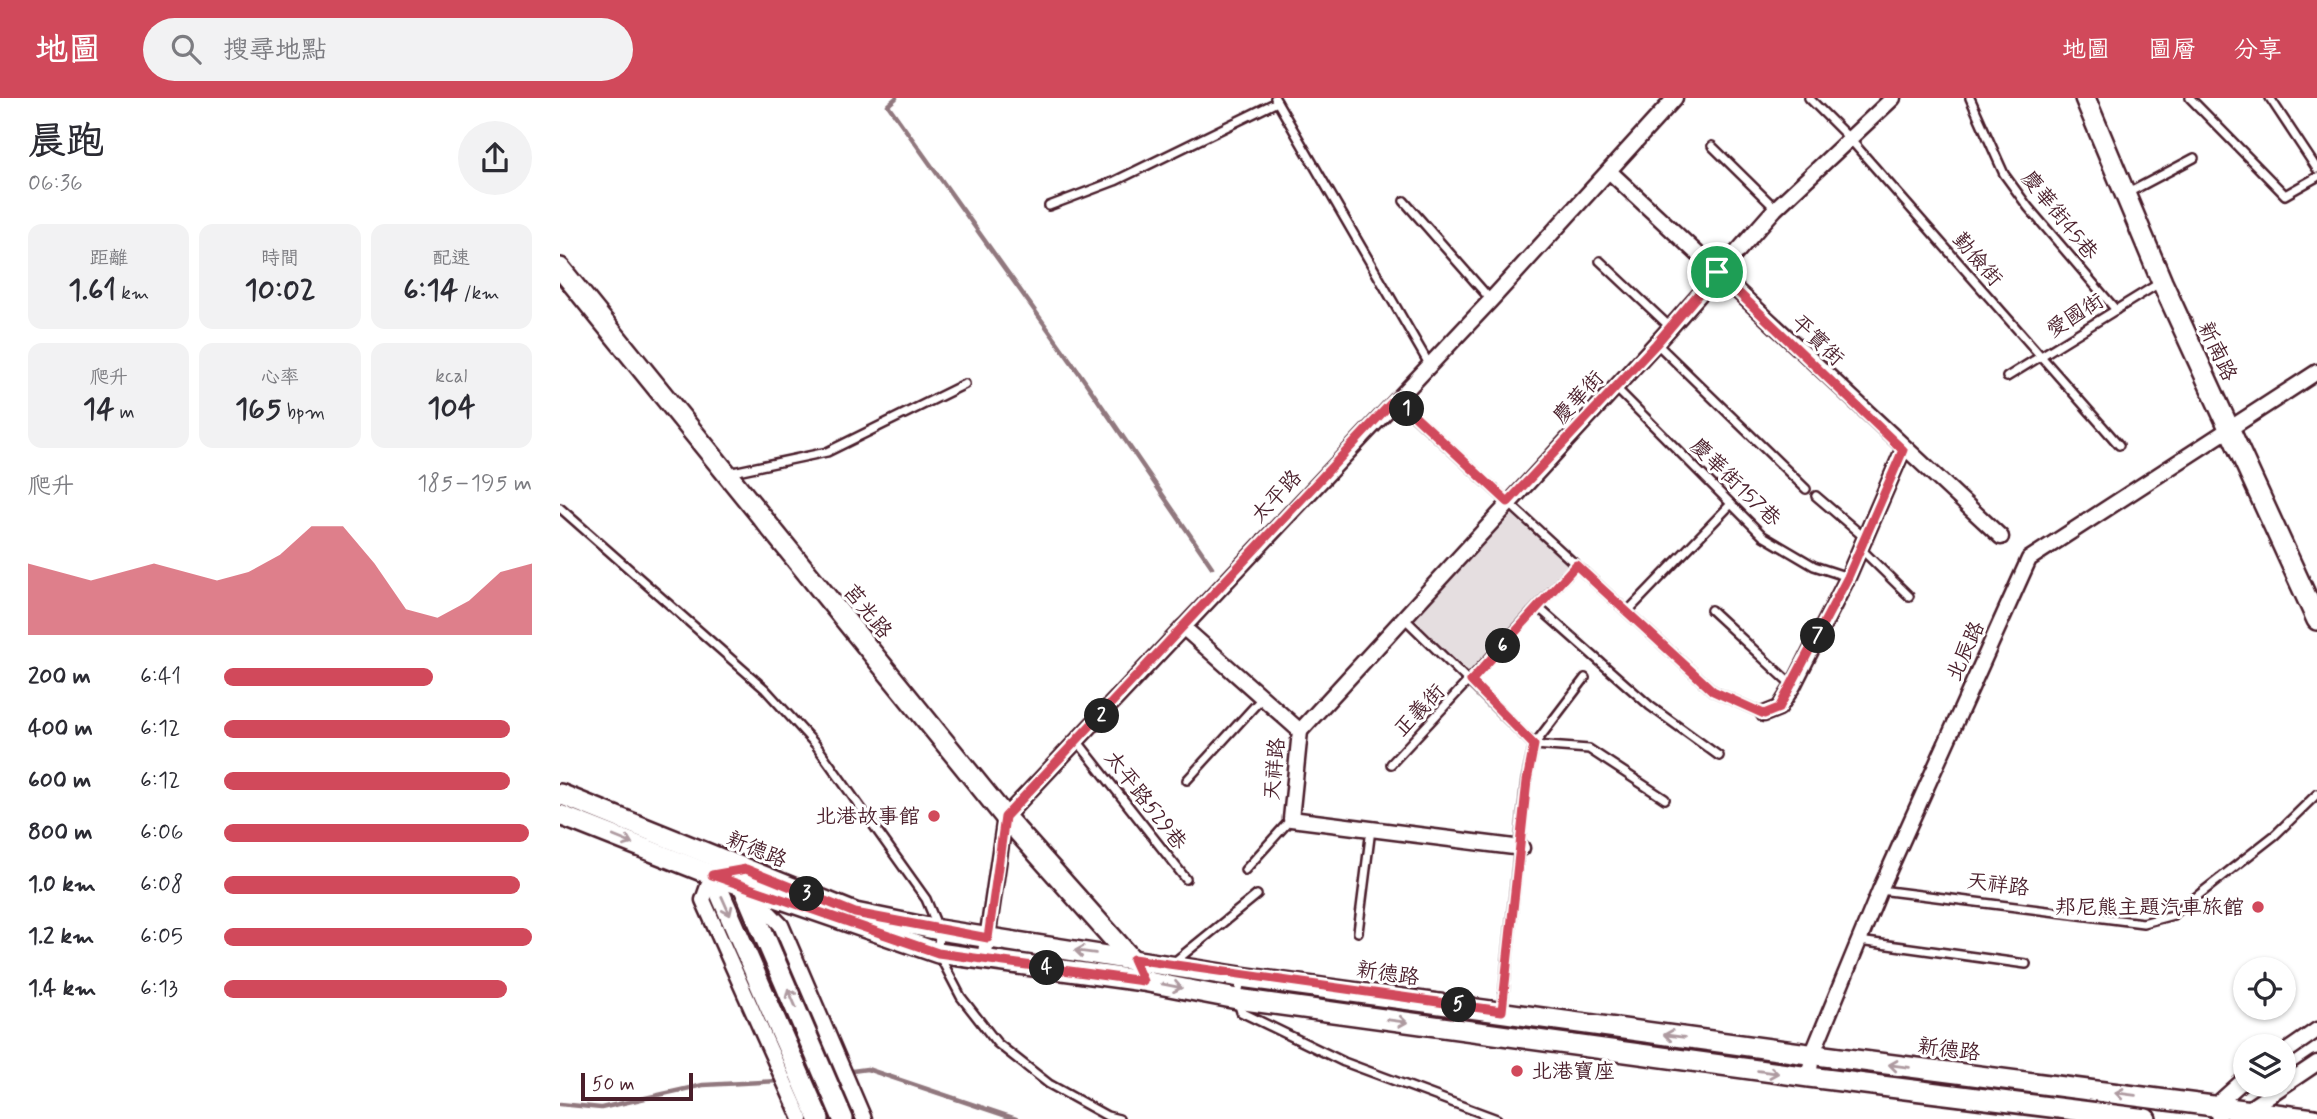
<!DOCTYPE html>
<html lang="zh-TW">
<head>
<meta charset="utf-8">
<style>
  :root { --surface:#fff; --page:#f2f2f3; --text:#2b2b33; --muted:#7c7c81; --accent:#d1495b }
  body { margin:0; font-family:Mynerve,"LXGW WenKai TC",sans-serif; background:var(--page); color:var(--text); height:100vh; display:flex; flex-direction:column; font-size:26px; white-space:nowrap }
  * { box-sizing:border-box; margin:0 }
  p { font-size:23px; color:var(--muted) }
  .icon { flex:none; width:38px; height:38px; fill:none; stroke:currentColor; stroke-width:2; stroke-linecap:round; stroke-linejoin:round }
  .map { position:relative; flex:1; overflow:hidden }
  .side { display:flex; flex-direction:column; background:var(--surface); width:560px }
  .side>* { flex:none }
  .tools { position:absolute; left:1673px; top:859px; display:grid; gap:14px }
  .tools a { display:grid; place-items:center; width:63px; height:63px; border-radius:50%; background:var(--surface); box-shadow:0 2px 5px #0004; font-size:35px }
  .scale { position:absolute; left:21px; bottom:18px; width:112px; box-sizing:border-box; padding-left:7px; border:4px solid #4a1f2b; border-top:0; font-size:19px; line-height:24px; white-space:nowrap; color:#4a1f2b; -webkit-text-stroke:5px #fff; paint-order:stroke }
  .pin { position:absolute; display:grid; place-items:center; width:60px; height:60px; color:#fff; margin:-30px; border:4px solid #fff; border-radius:50%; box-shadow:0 2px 7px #0007 }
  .km { position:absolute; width:35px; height:35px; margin:-18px; border-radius:50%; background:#222; color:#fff; font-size:19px; line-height:35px; text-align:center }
  .round { display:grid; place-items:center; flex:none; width:74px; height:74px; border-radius:37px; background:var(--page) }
  .overview { display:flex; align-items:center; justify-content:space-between; height:119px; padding:0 28px }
  h1 { font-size:38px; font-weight:700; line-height:52px }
  .figures { display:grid; grid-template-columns:repeat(3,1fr); gap:10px; height:119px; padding:7px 28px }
  .figures div { display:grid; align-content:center; border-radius:14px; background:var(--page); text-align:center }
  .figures b { font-size:30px; font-weight:700 }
  .figures small { font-size:19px; font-weight:400 }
  .figures p { font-size:19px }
  .chart { height:196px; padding:14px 28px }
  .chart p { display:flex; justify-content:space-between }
  .chart svg { width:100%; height:126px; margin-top:7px; fill:var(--accent); opacity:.7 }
  ul { padding:0 28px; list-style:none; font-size:23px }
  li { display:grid; grid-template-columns:112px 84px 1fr; align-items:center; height:52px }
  li i { height:18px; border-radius:9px; background:var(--accent) }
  header { display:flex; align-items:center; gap:42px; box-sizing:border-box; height:98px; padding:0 35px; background:var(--accent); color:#fff }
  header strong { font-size:33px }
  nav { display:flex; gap:38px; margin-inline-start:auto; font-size:24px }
  .search { width:490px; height:63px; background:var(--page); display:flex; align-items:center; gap:18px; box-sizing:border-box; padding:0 24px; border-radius:38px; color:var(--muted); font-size:26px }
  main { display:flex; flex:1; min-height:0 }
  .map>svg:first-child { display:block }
  .green { fill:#e5dee0; stroke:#987e86; stroke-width:2 }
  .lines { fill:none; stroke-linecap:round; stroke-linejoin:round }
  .stream { stroke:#91787e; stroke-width:4.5 }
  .lane-casing { stroke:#4a1f2b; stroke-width:12 }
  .street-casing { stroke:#4a1f2b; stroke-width:19 }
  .secondary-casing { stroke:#4a1f2b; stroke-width:24 }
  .lane { stroke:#fff; stroke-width:7 }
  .street { stroke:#fff; stroke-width:14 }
  .secondary { stroke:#fff; stroke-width:19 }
  .oneway { stroke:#ae9aa0 }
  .route-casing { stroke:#fff; stroke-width:14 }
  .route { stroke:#d1495b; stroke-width:9 }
  .poi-dot { fill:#d1495b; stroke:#fff; stroke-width:2.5 }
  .labels { text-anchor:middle; stroke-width:6; stroke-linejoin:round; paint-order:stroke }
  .street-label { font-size:21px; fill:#4a1f2b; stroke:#fff }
  .poi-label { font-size:21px; fill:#4a1f2b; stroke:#fff; text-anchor:end }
</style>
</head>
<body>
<header>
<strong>地圖</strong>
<div class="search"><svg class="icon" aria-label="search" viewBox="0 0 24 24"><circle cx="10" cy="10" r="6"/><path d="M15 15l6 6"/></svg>搜尋地點</div>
<nav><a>地圖</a><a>圖層</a><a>分享</a></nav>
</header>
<main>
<section class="side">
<div class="overview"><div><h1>晨跑</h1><p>06:36</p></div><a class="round"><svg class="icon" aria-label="share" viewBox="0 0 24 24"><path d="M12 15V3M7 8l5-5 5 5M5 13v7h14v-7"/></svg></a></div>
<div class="figures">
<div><p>距離</p><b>1.61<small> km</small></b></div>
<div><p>時間</p><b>10:02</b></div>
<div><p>配速</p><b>6:14<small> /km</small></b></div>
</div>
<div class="figures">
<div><p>爬升</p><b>14<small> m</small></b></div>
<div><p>心率</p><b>165<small> bpm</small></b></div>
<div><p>kcal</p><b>104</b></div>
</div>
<div class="chart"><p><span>爬升</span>185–195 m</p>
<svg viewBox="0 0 160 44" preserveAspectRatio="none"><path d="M0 44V19L10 22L20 25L30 22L40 19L50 22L60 25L70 22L80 16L90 6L100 6L110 19L120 35L130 38L140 32L150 22L160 19V44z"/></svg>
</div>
<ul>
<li><b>200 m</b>6:41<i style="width:68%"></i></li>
<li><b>400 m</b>6:12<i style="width:93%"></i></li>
<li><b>600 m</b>6:12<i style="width:93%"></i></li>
<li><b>800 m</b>6:06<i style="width:99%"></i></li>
<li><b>1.0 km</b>6:08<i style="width:96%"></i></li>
<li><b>1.2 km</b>6:05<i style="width:100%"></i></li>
<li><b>1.4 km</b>6:13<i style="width:92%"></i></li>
</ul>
</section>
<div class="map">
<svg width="1757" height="1021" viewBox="0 0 1757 1021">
  <rect width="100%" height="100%" fill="#fff"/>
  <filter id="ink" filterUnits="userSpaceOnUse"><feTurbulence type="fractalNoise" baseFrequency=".0143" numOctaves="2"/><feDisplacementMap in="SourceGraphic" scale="14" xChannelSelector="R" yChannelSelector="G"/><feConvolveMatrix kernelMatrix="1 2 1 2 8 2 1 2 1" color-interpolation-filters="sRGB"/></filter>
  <g filter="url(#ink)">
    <!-- green -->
    <polygon class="green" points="948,404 1016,467 911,583 843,519"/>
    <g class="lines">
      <!-- stream -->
      <g class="stream">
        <polyline points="336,0 328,7 522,279 652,469"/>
        <polyline points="270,976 307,971 456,1021"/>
        <polyline points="0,1006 41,1010 143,987 220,983"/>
      </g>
      <defs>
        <g id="lane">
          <polyline points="715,0 869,266"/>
          <polyline points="1249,0 1289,40 1559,347"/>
          <polyline points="1410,0 1444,76 1468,109 1556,212"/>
          <polyline points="1630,0 1725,97 1757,79"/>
          <polyline points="1710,0 1757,71"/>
          <polyline points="1152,48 1215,110"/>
          <polyline points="1566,96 1634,60"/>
          <polyline points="844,103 931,202"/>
          <polyline points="489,108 555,83 717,4"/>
          <polyline points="1040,163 1110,229"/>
          <polyline points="1096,245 1246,391"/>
          <polyline points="1447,279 1601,184"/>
          <polyline points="1055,289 1203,438 1254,468 1288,479"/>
          <polyline points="836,301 1153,593 1204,616"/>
          <polyline points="168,375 267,354 405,286"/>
          <polyline points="1256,398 1305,440"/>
          <polyline points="0,410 205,591 256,647 366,801 379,832 378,855 401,899 437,945 489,986 547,1018 559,1021"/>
          <polyline points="1301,451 1349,498"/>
          <polyline points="978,509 1090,608 1159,658"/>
          <polyline points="1151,512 1233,588"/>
          <polyline points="1067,514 1171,406"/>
          <polyline points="844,520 974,647"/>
          <polyline points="518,644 626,781"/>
          <polyline points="974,647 1029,651 1105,701"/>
          <polyline points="831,666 1016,467"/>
          <polyline points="627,682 702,600"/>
          <polyline points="685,772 731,721"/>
          <polyline points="1320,792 1583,825 1613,817 1715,737 1757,696"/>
          <polyline points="798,834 811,731"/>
          <polyline points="1299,843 1466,866"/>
          <polyline points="613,865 697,797"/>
          <polyline points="681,882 677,901 681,914 784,964 937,1021"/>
          <polyline points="942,912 966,683 974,647 1025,580"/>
        </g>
        <g id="street">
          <polyline points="1049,73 1441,439"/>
          <polyline points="623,529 740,633"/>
          <polyline points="1204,616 1219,610 1233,588 1288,479 1343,352"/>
          <polyline points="740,633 1110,230 1215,111 1333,0"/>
          <polyline points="740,633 731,721 962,750"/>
          <polyline points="152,777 143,802 241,1021"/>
          <polyline points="189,794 221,827 304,1021"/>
          <polyline points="424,862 445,719 931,202 1115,0"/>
          <polyline points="1724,955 1757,932"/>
          <polyline points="1249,979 1252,957 1320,792 1469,461 1757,274"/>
          <polyline points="1659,1021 1656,1007 1685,981"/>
          <polyline points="1674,1021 1757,965"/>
        </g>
        <g id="secondary">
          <polyline points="1525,0 1602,184 1757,522"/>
          <polyline points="0,170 445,719 575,865"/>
          <polyline points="0,696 295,815 379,832 681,879 1233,954 1754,1021"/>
          <polyline points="0,717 152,777 378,855 583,883 677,901 1249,979 1586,1021"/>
          <polyline points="158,776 152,777 259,1021"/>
          <polyline points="184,783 183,788 283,1021"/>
        </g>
      </defs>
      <!-- lane casing -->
      <use href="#lane" class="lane-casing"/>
      <!-- street casing -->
      <use href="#street" class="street-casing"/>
      <!-- secondary casing -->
      <use href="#secondary" class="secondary-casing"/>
      <!-- lane -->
      <use href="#lane" class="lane"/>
      <!-- street -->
      <use href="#street" class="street"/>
      <!-- secondary -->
      <use href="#secondary" class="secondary"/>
    </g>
    <!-- one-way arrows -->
    <defs><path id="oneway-shaft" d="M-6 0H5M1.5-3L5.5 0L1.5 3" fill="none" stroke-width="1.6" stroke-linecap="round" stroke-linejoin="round" transform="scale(1.75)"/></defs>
    <g class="oneway">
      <use href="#oneway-shaft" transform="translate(63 742) rotate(22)"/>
      <use href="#oneway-shaft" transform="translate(166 808) rotate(66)"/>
      <use href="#oneway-shaft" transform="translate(525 854) rotate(-172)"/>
      <use href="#oneway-shaft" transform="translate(612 888) rotate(11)"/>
      <use href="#oneway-shaft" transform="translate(232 900) rotate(-113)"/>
      <use href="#oneway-shaft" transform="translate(837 923) rotate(8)"/>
      <use href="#oneway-shaft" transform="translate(1114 938) rotate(-172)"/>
      <use href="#oneway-shaft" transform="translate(1339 968) rotate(-173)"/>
      <use href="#oneway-shaft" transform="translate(1208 974) rotate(8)"/>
      <use href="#oneway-shaft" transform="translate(1565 996) rotate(-173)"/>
    </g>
  </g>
  <g class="lines" filter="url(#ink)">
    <defs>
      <polygon id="route" points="1157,174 1343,352 1288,479 1219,610 1204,616 1153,593 1016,467 911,583 974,647 967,683 942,913 573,861 583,883 378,855 152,777 186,771 295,815 428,840 445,719 836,300 948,404 1096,246"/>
    </defs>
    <!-- route casing -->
    <use href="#route" class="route-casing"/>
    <!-- route -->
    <use href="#route" class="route"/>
  </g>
  <!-- markers -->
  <g class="poi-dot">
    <circle cx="374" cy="718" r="7"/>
    <circle cx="1698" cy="809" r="7"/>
    <circle cx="957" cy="973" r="7"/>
  </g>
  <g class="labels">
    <!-- street labels -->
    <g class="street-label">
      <text transform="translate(1500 117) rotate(51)" y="7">慶華街45巷</text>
      <text transform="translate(1418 161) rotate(49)" y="7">勤儉街</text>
      <text transform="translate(1515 217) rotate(-32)" y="7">愛國街</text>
      <text transform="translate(1258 242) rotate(44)" y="7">平實街</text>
      <text transform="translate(1658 253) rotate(65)" y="7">新南路</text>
      <text transform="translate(1018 299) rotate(-47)" y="7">慶華街</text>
      <text transform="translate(1176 384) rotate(44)" y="7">慶華街157巷</text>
      <text transform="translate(716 398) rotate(-47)" y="7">太平路</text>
      <text transform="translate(308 513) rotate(51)" y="7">莒光路</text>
      <text transform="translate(1405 553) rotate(-66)" y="7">北辰路</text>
      <text transform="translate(859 612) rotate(-46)" y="7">正義街</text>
      <text transform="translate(714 671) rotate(-85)" y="7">天祥路</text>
      <text transform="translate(586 702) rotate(52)" y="7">太平路529巷</text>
      <text transform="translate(197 751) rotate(22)" y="7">新德路</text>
      <text transform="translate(1438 786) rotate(7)" y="7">天祥路</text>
      <text transform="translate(828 875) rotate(8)" y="7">新德路</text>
      <text transform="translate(1389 951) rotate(7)" y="7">新德路</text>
    </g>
    <!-- poi labels -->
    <g class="poi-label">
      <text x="360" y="725">北港故事館</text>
      <text x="1684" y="816">邦尼熊主題汽車旅館</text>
      <text x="971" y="980" text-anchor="start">北港寶座</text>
    </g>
  </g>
</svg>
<div class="tools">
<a><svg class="icon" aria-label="locate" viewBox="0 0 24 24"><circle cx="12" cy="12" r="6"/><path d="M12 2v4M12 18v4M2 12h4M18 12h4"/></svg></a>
<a><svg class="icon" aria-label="layers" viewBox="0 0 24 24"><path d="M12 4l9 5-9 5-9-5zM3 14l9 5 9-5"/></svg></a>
</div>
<div class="scale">50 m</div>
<div class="pin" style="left:1157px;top:174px;background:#1e9e55"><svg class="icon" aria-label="arrive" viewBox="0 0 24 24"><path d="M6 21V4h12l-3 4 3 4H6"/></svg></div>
<b class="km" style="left:847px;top:311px">1</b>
<b class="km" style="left:542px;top:618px">2</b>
<b class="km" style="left:247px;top:796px">3</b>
<b class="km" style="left:487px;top:870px">4</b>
<b class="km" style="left:899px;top:907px">5</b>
<b class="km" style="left:943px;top:548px">6</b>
<b class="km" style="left:1258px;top:538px">7</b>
</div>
</main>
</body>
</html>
